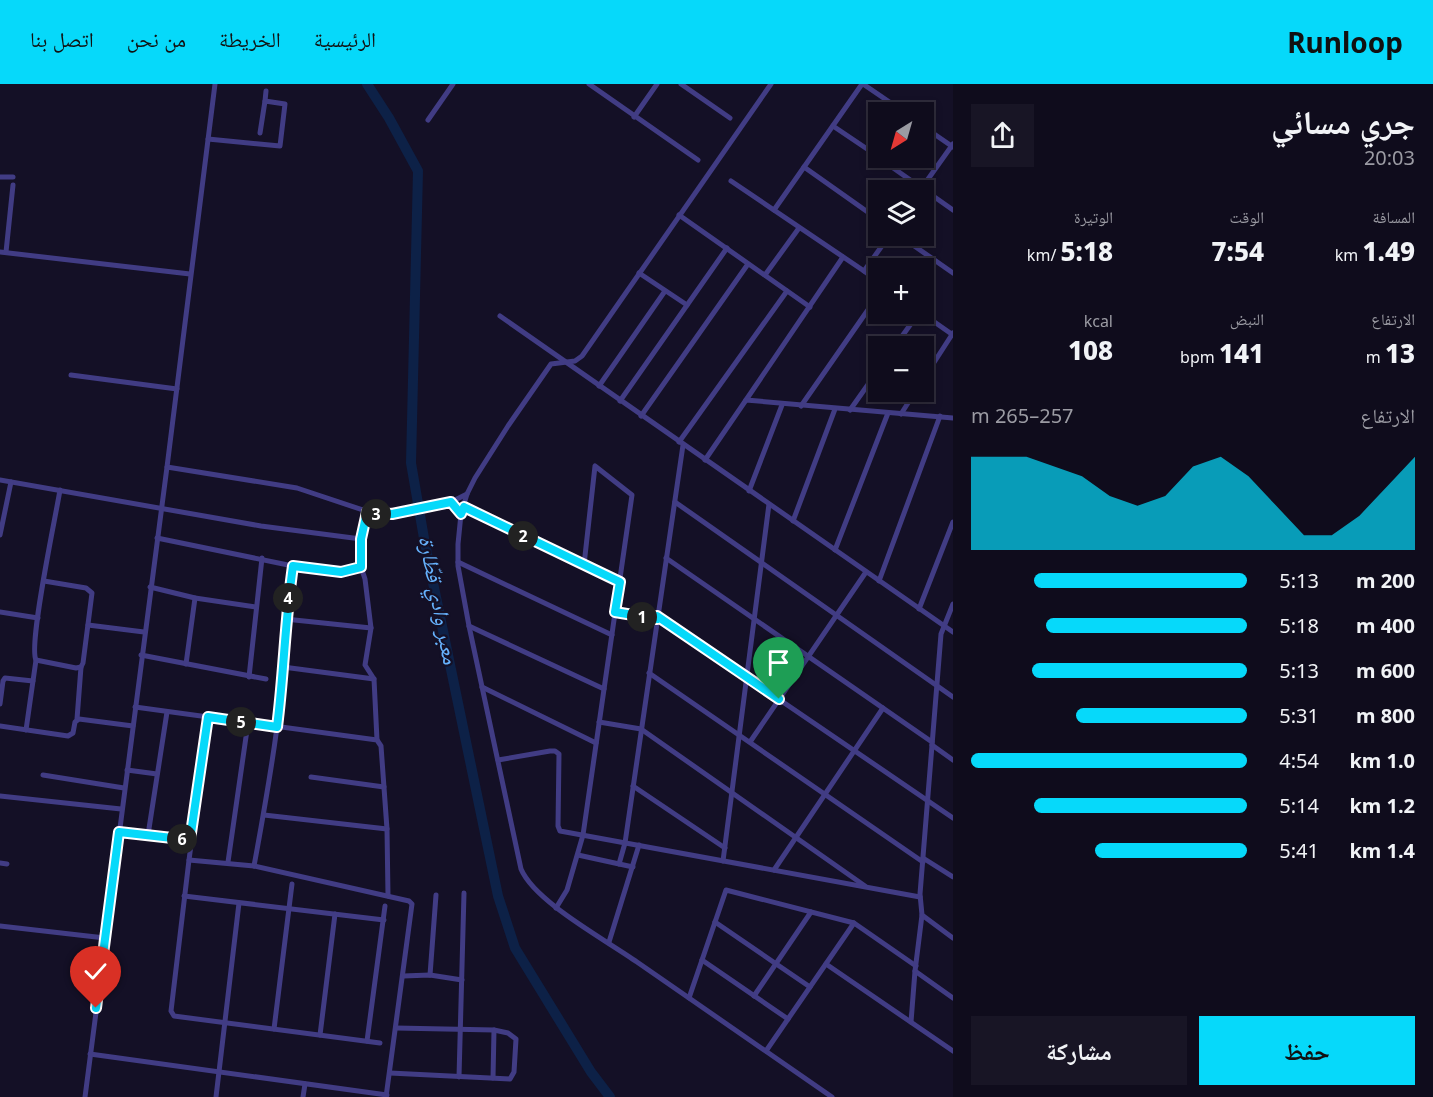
<!DOCTYPE html>
<html lang="ar">
<head>
<meta charset="utf-8">
<style>
  :root { --surface:#0f0c1c; --page:#181525; --text:#f1f3f6; --muted:#9b9ba3; --line:#2f2c3b; --accent:#06d9fa }
  body { margin:0; font-family:"Noto Sans","Noto Naskh Arabic",sans-serif; background:var(--page); color:var(--text); direction:rtl; height:100vh; display:flex; flex-direction:column; font-size:22px; white-space:nowrap }
  * { box-sizing:border-box; margin:0 }
  p { font-size:20px; color:var(--muted) }
  .icon { flex:none; width:33px; height:33px; fill:none; stroke:currentColor; stroke-width:2; stroke-linecap:round; stroke-linejoin:round }
  .map { position:relative; flex:1; overflow:hidden; direction:ltr }
  .panel { display:flex; flex-direction:column; background:var(--surface); width:480px }
  .panel>* { flex:none }
  .needle { width:39px; rotate:217deg }
  .buttons { position:absolute; left:868px; top:18px; display:grid; gap:12px }
  .buttons a { display:grid; place-items:center; width:66px; height:66px; border-radius:0px; background:var(--surface); box-shadow:0 3px 9px #0003,0 0 0 2px var(--line); font-size:30px }
  .pin { position:absolute; display:grid; place-items:center; width:51px; height:51px; color:#fff; margin:-62px -26px; border-radius:50% 50% 50% 0; rotate:-45deg; box-shadow:0 0 6px #0007 }
  .pin .icon { rotate:45deg }
  .km { position:absolute; width:30px; height:30px; margin:-15px; border-radius:50%; background:#222; color:#fff; font-size:16px; line-height:30px; text-align:center }
  .round { display:grid; place-items:center; flex:none; width:63px; height:63px; border-radius:0px; background:var(--page) }
  .head { display:flex; align-items:center; justify-content:space-between; height:102px; padding:0 18px }
  h1 { font-size:33px; font-weight:800; line-height:45px }
  .stats { display:grid; grid-template-columns:repeat(3,1fr); gap:9px; height:102px; padding:6px 18px }
  .stats div { display:grid; align-content:center }
  .stats b { font-size:26px; font-weight:800 }
  .stats small { font-size:16px; font-weight:400 }
  .stats p { font-size:16px }
  .chart { height:168px; padding:12px 18px }
  .chart p { display:flex; justify-content:space-between }
  .chart svg { width:100%; height:108px; margin-top:6px; fill:var(--accent); opacity:.7 }
  .action { display:flex; gap:12px; margin-top:auto; padding:12px 18px }
  .action a { flex:1; height:69px; border-radius:0px; background:var(--accent); color:#111; font-size:24px; font-weight:800; line-height:69px; text-align:center }
  .action a+a { background:var(--page); color:var(--text) }
  ul { padding:0 18px; list-style:none; font-size:20px }
  li { display:grid; grid-template-columns:96px 72px 1fr; align-items:center; height:45px }
  li i { height:15px; border-radius:8px; background:var(--accent) }
  header { display:flex; align-items:center; gap:36px; box-sizing:border-box; height:84px; padding:0 30px; background:var(--accent); color:#111 }
  header strong { font-size:28px }
  nav { display:flex; gap:33px; margin-inline-start:auto; font-size:21px }
  main { display:flex; flex:1; min-height:0 }
  .map>svg:first-child { display:block }
  .lines { fill:none; stroke-linecap:round; stroke-linejoin:round }
  .river { stroke:#0d2147; stroke-width:10 }
  .minor { stroke:#413c84; stroke-width:5 }
  .route-casing { stroke:#fff; stroke-width:12 }
  .route { stroke:#06d9fa; stroke-width:8 }
  .labels { text-anchor:middle; stroke-width:4.5; stroke-linejoin:round; paint-order:stroke }
  .water-label { font-size:22px; font-style:italic; fill:#66b1fc; stroke:#141026 }
</style>
</head>
<body>
<header>
<strong>Runloop</strong>
<nav><a>الرئيسية</a><a>الخريطة</a><a>من نحن</a><a>اتصل بنا</a></nav>
</header>
<main>
<section class="panel">
<div class="head"><div><h1>جري مسائي</h1><p>20:03</p></div><a class="round"><svg class="icon" aria-label="share" viewBox="0 0 24 24"><path d="M12 15V3M7 8l5-5 5 5M5 13v7h14v-7"/></svg></a></div>
<div class="stats">
<div><p>المسافة</p><b>1.49<small> km</small></b></div>
<div><p>الوقت</p><b>7:54</b></div>
<div><p>الوتيرة</p><b>5:18<small> /km</small></b></div>
</div>
<div class="stats">
<div><p>الارتفاع</p><b>13<small> m</small></b></div>
<div><p>النبض</p><b>141<small> bpm</small></b></div>
<div><p>kcal</p><b>108</b></div>
</div>
<div class="chart"><p><span>الارتفاع</span>257–265 m</p>
<svg viewBox="0 0 160 44" preserveAspectRatio="none"><path d="M0 44V6L10 6L20 6L30 10L40 14L50 22L60 26L70 22L80 10L90 6L100 14L110 26L120 38L130 38L140 30L150 18L160 6V44z"/></svg>
</div>
<ul>
<li><b>200 m</b>5:13<i style="width:77%"></i></li>
<li><b>400 m</b>5:18<i style="width:73%"></i></li>
<li><b>600 m</b>5:13<i style="width:78%"></i></li>
<li><b>800 m</b>5:31<i style="width:62%"></i></li>
<li><b>1.0 km</b>4:54<i style="width:100%"></i></li>
<li><b>1.2 km</b>5:14<i style="width:77%"></i></li>
<li><b>1.4 km</b>5:41<i style="width:55%"></i></li>
</ul>
<div class="action"><a>حفظ</a><a>مشاركة</a></div>
</section>
<div class="map">
<svg width="953" height="1013" viewBox="0 0 953 1013">
  <rect width="100%" height="100%" fill="#141026"/>
  <g class="lines">
    <!-- river -->
    <polyline class="river" points="367,0 389,34 418,87 411,379 425,460 498,812 515,864 591,988 610,1013"/>
    <!-- minor -->
    <g class="minor">
      <polyline points="589,0 698,76"/>
      <polyline points="681,0 730,34"/>
      <path d="M771 0 582 272 575 277 551 280 508 342 475 394 467 410 461 430 458 460V482L469 542 521 785C535 818 606 856 637 878 702 923 767 968 832 1013"/>
      <polyline points="863,0 904,28"/>
      <polyline points="265,17 266,7"/>
      <polyline points="634,33 657,0"/>
      <polyline points="428,36 453,0"/>
      <polyline points="833,42 879,73"/>
      <polyline points="924,43 953,63"/>
      <polyline points="208,55 280,62 285,20 265,17 260,49"/>
      <polyline points="879,74 953,126"/>
      <polyline points="804,83 879,136"/>
      <polyline points="0,93 13,93"/>
      <polyline points="731,97 864,187"/>
      <polyline points="921,105 953,60"/>
      <polyline points="774,126 862,0"/>
      <polyline points="679,131 810,223"/>
      <polyline points="900,152 953,189"/>
      <polyline points="0,168 190,190"/>
      <polyline points="6,168 13,101"/>
      <polyline points="639,189 687,221"/>
      <polyline points="765,191 799,144"/>
      <polyline points="879,198 864,187 889,152"/>
      <polyline points="923,230 953,251"/>
      <polyline points="500,232 953,548"/>
      <polyline points="895,262 918,230"/>
      <polyline points="71,291 177,305"/>
      <polyline points="924,294 953,249"/>
      <polyline points="599,302 665,207"/>
      <polyline points="746,316 843,173"/>
      <polyline points="620,317 727,164"/>
      <polyline points="801,322 879,210"/>
      <polyline points="850,326 879,285"/>
      <polyline points="901,330 915,308"/>
      <polyline points="641,332 748,180"/>
      <polyline points="679,358 787,207"/>
      <polyline points="705,376 746,316 953,334"/>
      <polyline points="167,383 215,0"/>
      <polyline points="0,396 261,442 361,455"/>
      <polyline points="749,407 782,321"/>
      <polyline points="675,418 953,613"/>
      <polyline points="464,423 619,498"/>
      <polyline points="367,428 361,455 361,483 365,495 371,544 365,581 374,595 377,656"/>
      <polyline points="793,437 835,325"/>
      <polyline points="0,451 11,398"/>
      <polyline points="157,454 293,482 341,488 361,483"/>
      <polyline points="835,466 888,329"/>
      <polyline points="666,474 932,658"/>
      <polyline points="458,478 612,551"/>
      <polyline points="44,497 86,504 92,509 83,579 81,583 77,635"/>
      <polyline points="879,497 940,332"/>
      <polyline points="150,503 195,514 256,523"/>
      <polyline points="953,520 941,550 920,810 922,831 953,854"/>
      <polyline points="919,525 953,438"/>
      <polyline points="0,528 38,534"/>
      <polyline points="615,528 657,535"/>
      <polyline points="657,532 953,734"/>
      <polyline points="285,535 371,544"/>
      <polyline points="88,541 144,548"/>
      <polyline points="469,542 604,605"/>
      <polyline points="141,571 266,595"/>
      <polyline points="36,576 76,584 81,583"/>
      <polyline points="186,580 195,514"/>
      <polyline points="283,583 374,595"/>
      <polyline points="649,589 923,778"/>
      <polyline points="249,593 262,474"/>
      <polyline points="482,603 596,659"/>
      <polyline points="0,620 3,597 5,594 33,597"/>
      <polyline points="135,623 377,656 381,662 387,745 388,812"/>
      <polyline points="208,633 189,776 254,782 409,817 412,820 386,1013"/>
      <polyline points="599,638 641,645 865,802"/>
      <polyline points="0,642 68,652 73,649 75,638 79,635 133,642"/>
      <path d="M26 646 36 576C28 561 56 431 60 406"/>
      <polyline points="750,658 866,488"/>
      <polyline points="932,661 953,676"/>
      <polyline points="498,676 550,667 555,667 559,670 558,742 560,747 920,813"/>
      <polyline points="127,686 157,690"/>
      <polyline points="43,691 124,704"/>
      <polyline points="311,693 384,703"/>
      <polyline points="633,702 725,764"/>
      <polyline points="0,712 121,725"/>
      <polyline points="264,731 387,745"/>
      <polyline points="119,748 190,756"/>
      <polyline points="148,751 167,628"/>
      <polyline points="578,771 633,783"/>
      <polyline points="923,774 953,793"/>
      <polyline points="189,776 171,927 174,932 380,959"/>
      <polyline points="723,777 769,420"/>
      <polyline points="228,778 248,639"/>
      <polyline points="0,779 7,780"/>
      <polyline points="619,780 625,759 683,361"/>
      <path d="M254 782C264 728 274 673 280 619 285 573 286 528 293 482"/>
      <polyline points="774,786 883,624"/>
      <polyline points="184,812 384,836"/>
      <polyline points="556,824 567,806 583,751 632,411 595,382 584,481"/>
      <polyline points="715,838 810,903"/>
      <polyline points="0,842 105,854"/>
      <polyline points="609,858 639,761"/>
      <polyline points="702,876 788,935"/>
      <polyline points="826,880 953,967"/>
      <polyline points="915,887 953,914"/>
      <polyline points="430,891 436,811"/>
      <polyline points="403,892 430,891 462,896"/>
      <polyline points="754,912 811,828"/>
      <polyline points="689,914 726,806 854,839 916,882"/>
      <polyline points="911,938 915,887 922,831"/>
      <polyline points="274,945 292,800"/>
      <polyline points="320,951 335,830"/>
      <polyline points="367,957 385,822"/>
      <polyline points="766,967 854,839"/>
      <polyline points="90,970 387,1011"/>
      <polyline points="390,989 510,995 514,988 516,955 508,949 494,946 396,944"/>
      <polyline points="459,993 464,809"/>
      <polyline points="493,994 494,946"/>
      <polyline points="85,1013 167,383 297,404 375,430 392,430 451,418 467,410"/>
      <polyline points="216,1013 239,819"/>
      <polyline points="303,1013 305,1000"/>
    </g>
  </g>
  <g class="lines">
    <defs>
      <path id="route" d="M96 924 119 748 190 756 208 633 277 643C284 589 285 536 293 482L341 488 361 483V455L367 428 392 430 451 418 461 430 464 423 620 498 615 528 657 535V532L779 615"/>
    </defs>
    <!-- route casing -->
    <use href="#route" class="route-casing"/>
    <!-- route -->
    <use href="#route" class="route"/>
  </g>
  <g class="labels">
    <!-- water labels -->
    <g class="water-label">
      <text transform="translate(439 516) rotate(79)" y="8">معبر وادي قطّارة</text>
    </g>
  </g>
</svg>
<div class="buttons">
<a><svg class="needle" viewBox="-14 -14 28 28"><path d="M0-13l5 13h-10z" fill="#e53935"/><path d="M0 13l5-13h-10z" fill="#9b9ba3"/></svg></a>
<a><svg class="icon" aria-label="layers" viewBox="0 0 24 24"><path d="M12 4l9 5-9 5-9-5zM3 14l9 5 9-5"/></svg></a>
<a>+</a>
<a>−</a>
</div>
<div class="pin" style="left:779px;top:615px;background:#1e9e55"><svg class="icon" aria-label="arrive" viewBox="0 0 24 24"><path d="M6 21V4h12l-3 4 3 4H6"/></svg></div>
<div class="pin" style="left:96px;top:924px;background:#d93025"><svg class="icon" aria-label="check" viewBox="0 0 24 24"><path d="M5 12l5 5 9-10"/></svg></div>
<b class="km" style="left:642px;top:533px">1</b>
<b class="km" style="left:523px;top:452px">2</b>
<b class="km" style="left:376px;top:430px">3</b>
<b class="km" style="left:288px;top:514px">4</b>
<b class="km" style="left:241px;top:638px">5</b>
<b class="km" style="left:182px;top:755px">6</b>
</div>
</main>
</body>
</html>
